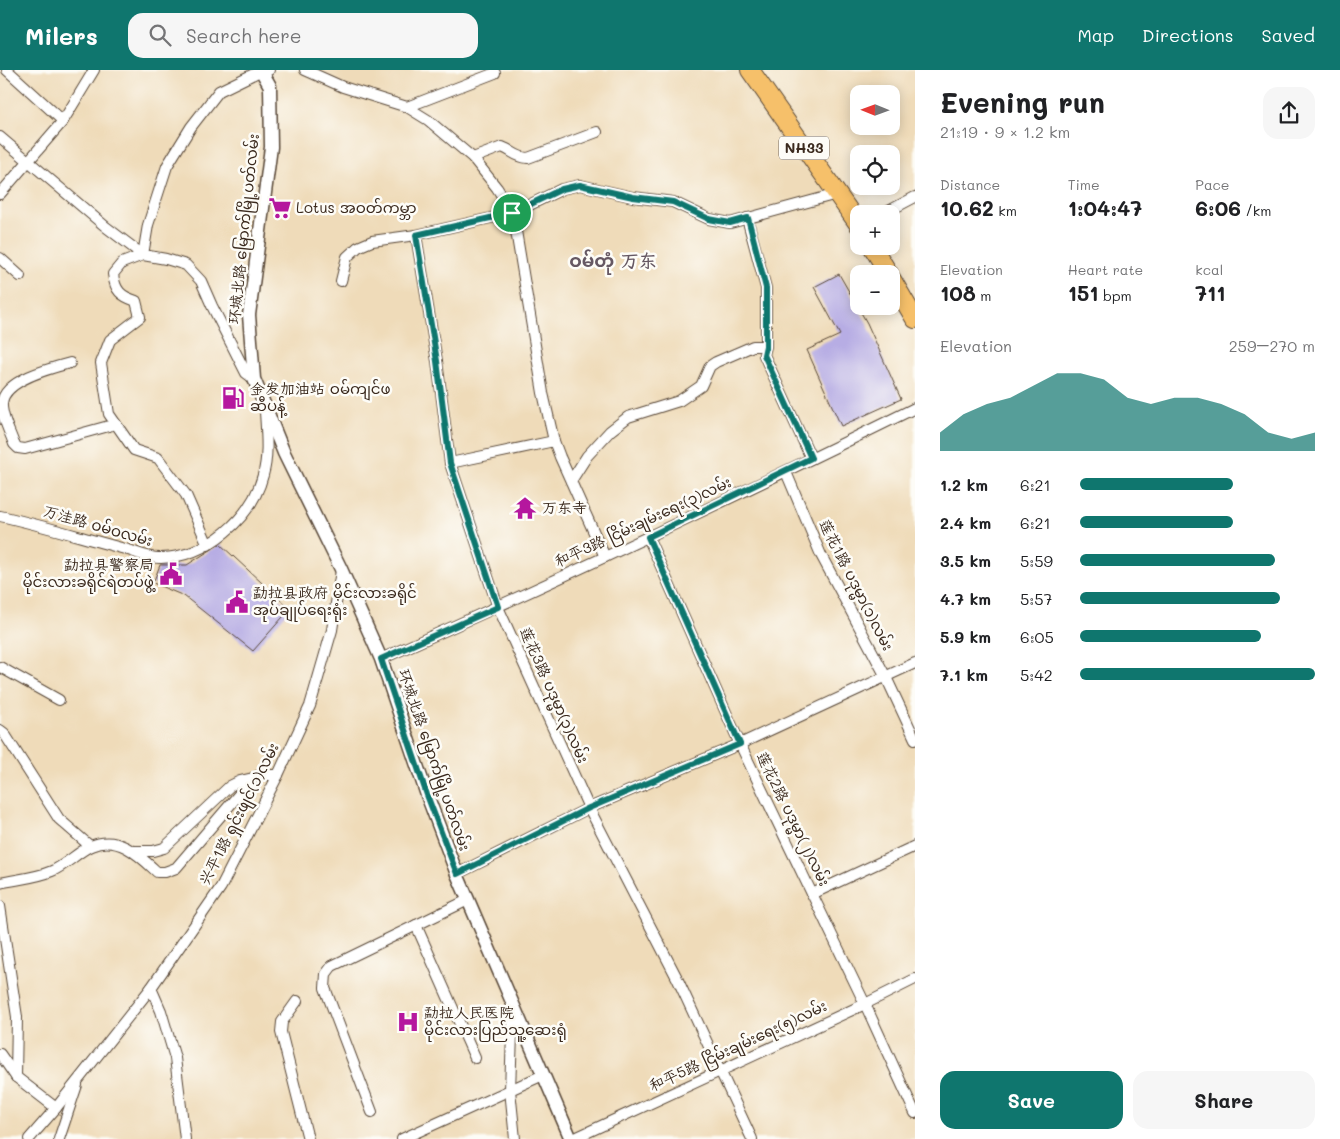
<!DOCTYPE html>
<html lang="en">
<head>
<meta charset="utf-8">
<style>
  :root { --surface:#fff; --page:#f6f6f6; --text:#202124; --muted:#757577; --accent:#0f766e }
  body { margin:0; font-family:Mali,"LXGW WenKai TC","Noto Sans Myanmar",sans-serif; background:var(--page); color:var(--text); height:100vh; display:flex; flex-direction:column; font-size:19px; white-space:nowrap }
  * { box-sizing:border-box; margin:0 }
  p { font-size:16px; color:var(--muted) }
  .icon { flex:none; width:28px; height:28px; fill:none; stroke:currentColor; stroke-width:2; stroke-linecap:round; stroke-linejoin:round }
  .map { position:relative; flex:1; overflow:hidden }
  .panel { display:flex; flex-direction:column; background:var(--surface); width:425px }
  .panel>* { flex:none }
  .needle { width:32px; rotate:271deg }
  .buttons { position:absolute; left:850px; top:15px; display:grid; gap:10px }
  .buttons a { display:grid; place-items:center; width:50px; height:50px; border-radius:10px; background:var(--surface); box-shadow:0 2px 12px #0003; font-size:25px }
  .pin { position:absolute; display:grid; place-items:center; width:42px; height:42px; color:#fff; margin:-21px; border:2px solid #fff; border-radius:50%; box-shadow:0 1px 5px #0007 }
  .round { display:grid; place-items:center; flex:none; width:52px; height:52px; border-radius:15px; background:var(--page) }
  .overview { display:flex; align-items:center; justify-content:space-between; height:85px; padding:0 25px }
  h1 { font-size:28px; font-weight:700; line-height:38px }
  .figures { display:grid; grid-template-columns:repeat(3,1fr); gap:8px; height:85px; padding:5px 25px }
  .figures div { display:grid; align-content:center }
  .figures b { font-size:21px; font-weight:700 }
  .figures small { font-size:14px; font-weight:400 }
  .figures p { font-size:14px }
  .chart { height:140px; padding:10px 25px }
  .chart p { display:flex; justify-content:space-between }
  .chart svg { width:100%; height:90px; margin-top:5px; fill:var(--accent); opacity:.7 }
  .primary-button { display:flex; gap:10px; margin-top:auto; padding:10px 25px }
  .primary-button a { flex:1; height:58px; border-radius:15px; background:var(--accent); color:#fff; font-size:20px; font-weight:700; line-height:58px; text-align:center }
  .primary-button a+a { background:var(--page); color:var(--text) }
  ul { padding:0 25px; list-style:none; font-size:16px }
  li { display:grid; grid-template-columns:80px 60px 1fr; align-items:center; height:38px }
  li i { height:12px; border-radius:6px; background:var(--accent) }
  header { display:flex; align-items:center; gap:30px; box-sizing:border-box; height:70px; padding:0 25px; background:var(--accent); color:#fff }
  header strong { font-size:24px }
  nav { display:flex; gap:28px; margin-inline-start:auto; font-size:18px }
  .search { width:350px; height:45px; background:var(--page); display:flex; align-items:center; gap:12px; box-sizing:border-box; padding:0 18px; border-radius:15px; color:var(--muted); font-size:19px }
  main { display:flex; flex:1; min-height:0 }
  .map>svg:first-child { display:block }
  .building { fill:#b7ade4 }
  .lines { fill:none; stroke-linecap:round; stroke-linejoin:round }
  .minor-casing { stroke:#564535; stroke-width:12 }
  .tertiary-casing { stroke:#564535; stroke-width:15 }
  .trunk-casing { stroke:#564535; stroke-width:20 }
  .minor { stroke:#fff; stroke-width:10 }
  .tertiary { stroke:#fff; stroke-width:12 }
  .trunk { stroke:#f6c06b; stroke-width:18 }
  .route-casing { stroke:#fff; stroke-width:10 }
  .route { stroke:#0f766e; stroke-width:6 }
  .labels { text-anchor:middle; stroke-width:5; stroke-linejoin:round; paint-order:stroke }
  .shield { fill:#fdfcf7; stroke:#75695f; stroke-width:1 }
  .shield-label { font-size:14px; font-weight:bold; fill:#3b2a1e }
  .poi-label { font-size:15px; fill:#3b2a1e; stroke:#fdfcf7; text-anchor:start }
  .street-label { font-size:15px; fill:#3b2a1e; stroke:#fdfcf7 }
  .quarter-label { font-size:18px; font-weight:bold; fill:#665863; stroke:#fdfcf7 }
</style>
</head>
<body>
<header>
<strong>Milers</strong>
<div class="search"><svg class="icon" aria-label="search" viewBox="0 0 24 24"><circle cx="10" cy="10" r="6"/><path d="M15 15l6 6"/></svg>Search here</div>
<nav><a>Map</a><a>Directions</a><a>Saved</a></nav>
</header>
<main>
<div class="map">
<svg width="915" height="1069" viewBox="0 0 915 1069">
  <rect width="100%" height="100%" fill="#fdfcf7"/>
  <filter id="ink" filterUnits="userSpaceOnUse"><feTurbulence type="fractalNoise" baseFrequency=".02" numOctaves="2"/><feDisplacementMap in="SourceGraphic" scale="10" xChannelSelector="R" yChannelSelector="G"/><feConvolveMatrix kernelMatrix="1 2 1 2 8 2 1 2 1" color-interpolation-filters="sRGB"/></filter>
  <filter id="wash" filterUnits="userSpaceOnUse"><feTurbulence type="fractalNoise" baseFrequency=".0096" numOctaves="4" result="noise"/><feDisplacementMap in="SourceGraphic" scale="20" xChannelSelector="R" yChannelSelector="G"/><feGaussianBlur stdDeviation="1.12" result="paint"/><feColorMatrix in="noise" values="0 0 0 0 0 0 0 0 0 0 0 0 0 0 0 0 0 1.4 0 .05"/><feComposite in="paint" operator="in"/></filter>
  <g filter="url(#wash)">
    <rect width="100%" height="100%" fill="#efdbb9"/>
    <g id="blocks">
      <!-- building -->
      <g class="building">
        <polygon points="839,204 867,253 901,329 841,356 807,280 840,265 814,217"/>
        <polygon points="220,474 290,539 253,581 184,526 153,513 160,495 187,495"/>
      </g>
    </g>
  </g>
  <g filter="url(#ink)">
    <use href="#blocks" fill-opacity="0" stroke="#564535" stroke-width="1"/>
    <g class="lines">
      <defs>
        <g id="minor">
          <polyline points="7,0 63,51"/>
          <polyline points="305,0 343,17 407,37 428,50 473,88 497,118 513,143 562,119 580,115 633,127 673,132 709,149 730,153 837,124"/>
          <polyline points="407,37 495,3"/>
          <path d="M0 67 106 157 143 185 122 193 113 204C115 221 121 226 136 231L140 247 110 270 101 293 109 344 134 380 158 388 186 425 208 475"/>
          <path d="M473 88 502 77C513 81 515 87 528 88L597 62"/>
          <polyline points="0,124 63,51 94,0"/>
          <polyline points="883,144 915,127"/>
          <polyline points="747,148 766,218 766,276 764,285 811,388"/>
          <polyline points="416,165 437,291 450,393 498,537 589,738 677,908 752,1069"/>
          <polyline points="0,188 20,206"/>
          <polyline points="341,211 347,187 358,177 372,171 416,165 513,143 543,323 554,371 560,387 605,487"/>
          <path d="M70 293C51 298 4 310 2 333 1 346 10 362 14 374L18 378 25 379 116 354"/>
          <polyline points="254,309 246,303 212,236 201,211 186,195 166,189 143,185 148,155 167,96 191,57 219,21 262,0 269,0"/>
          <polyline points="450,393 554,371"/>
          <polyline points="786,402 821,485 886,607 915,669"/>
          <polyline points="571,411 587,386 610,361 628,347 679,331 701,316 710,296 716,292 753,276 766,276"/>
          <path d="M0 446C42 455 83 468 125 479 136 482 150 489 161 488 207 487 252 448 263 405 269 385 266 361 265 341"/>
          <polyline points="648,467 740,674 865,934 915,1043"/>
          <path d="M381 589C561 509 739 425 915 338"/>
          <polyline points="0,597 59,630"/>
          <polyline points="0,660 4,663 59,749 90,776"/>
          <polyline points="134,781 153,781 164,778 230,716 240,711 253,708"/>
          <polyline points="457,804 589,738 740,674 915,593"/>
          <path d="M0 813C17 809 36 808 52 801 66 795 79 781 91 776 118 764 139 785 157 802H165L176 798 253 708 260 705H278"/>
          <polyline points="812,824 915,776"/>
          <polyline points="0,836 17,947 16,1007"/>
          <polyline points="416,855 475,988"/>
          <polyline points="151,918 161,941 175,988 185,1069"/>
          <polyline points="297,931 282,952 281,962 308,1069"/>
          <polyline points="0,984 16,1007 56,1038"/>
          <polyline points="372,1042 325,918 326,904 332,896 468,830"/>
          <polyline points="29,1069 56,1038 151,918 221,817 278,705 310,636 332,560 341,500"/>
          <polyline points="59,1069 77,1015"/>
          <polyline points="402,1069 510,1020 513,937"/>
          <polyline points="515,1069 510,1020 543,1005"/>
          <polyline points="573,1069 865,934 915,909"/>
        </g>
        <polyline id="tertiary" points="261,0 270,16 271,77 249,245 254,309 284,383 341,499 381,589 427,725 457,804 571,1069"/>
        <g id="trunk">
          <polyline points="750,0 859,155"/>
          <polyline points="872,176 889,204"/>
          <polyline points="891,208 915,249"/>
        </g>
      </defs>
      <!-- minor casing -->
      <use href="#minor" class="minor-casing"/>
      <!-- tertiary casing -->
      <use href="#tertiary" class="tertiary-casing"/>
      <!-- trunk casing -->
      <use href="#trunk" class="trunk-casing"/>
      <!-- minor -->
      <use href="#minor" class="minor"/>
      <!-- tertiary -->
      <use href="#tertiary" class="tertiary"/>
      <!-- trunk -->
      <use href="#trunk" class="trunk"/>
    </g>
  </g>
  <g class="lines" filter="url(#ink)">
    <defs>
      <polygon id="route" points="580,115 633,127 673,132 709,149 730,153 748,148 766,218 766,276 764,285 811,388 648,467 740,674 589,738 457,804 427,725 381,589 498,537 450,393 437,291 416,165 512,143 562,119"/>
    </defs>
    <!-- route casing -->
    <use href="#route" class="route-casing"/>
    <!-- route -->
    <use href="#route" class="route"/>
  </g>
  <!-- icons -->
  <defs>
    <symbol id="supermarket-bare" viewBox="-9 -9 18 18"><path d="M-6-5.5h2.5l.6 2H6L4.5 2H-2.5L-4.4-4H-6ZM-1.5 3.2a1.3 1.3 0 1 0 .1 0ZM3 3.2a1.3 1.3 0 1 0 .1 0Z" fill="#b5179e" stroke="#fdfcf7" stroke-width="2.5" paint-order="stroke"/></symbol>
    <symbol id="fuel-bare" viewBox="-9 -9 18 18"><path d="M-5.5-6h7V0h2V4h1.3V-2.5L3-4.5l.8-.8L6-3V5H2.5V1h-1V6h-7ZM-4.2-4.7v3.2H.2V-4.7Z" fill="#b5179e" stroke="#fdfcf7" stroke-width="2.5" paint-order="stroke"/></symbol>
    <symbol id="temple-bare" viewBox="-9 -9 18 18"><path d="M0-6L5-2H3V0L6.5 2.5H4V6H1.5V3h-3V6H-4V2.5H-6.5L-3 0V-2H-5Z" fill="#b5179e" stroke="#fdfcf7" stroke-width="2.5" paint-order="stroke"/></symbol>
    <symbol id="civic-bare" viewBox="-9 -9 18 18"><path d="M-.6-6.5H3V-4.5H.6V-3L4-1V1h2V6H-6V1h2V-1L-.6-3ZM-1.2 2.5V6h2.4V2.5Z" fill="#b5179e" stroke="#fdfcf7" stroke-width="2.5" paint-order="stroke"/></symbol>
    <symbol id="hospital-bare" viewBox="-9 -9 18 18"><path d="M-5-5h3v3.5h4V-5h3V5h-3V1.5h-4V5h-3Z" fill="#b5179e" stroke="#fdfcf7" stroke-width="2.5" paint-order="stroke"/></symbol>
  </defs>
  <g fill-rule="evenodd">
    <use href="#supermarket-bare" x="264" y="122" width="32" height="32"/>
    <use href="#fuel-bare" x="217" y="312" width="32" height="32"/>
    <use href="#temple-bare" x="509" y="422" width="32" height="32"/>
    <use href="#civic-bare" x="155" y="488" width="32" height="32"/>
    <use href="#civic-bare" x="221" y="516" width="32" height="32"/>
    <use href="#hospital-bare" x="392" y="936" width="32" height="32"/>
  </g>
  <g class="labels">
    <!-- shield labels -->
    <rect class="shield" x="779" y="66.5" width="50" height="23" rx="4"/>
    <g class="shield-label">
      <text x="804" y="83">NH33</text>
    </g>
    <!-- poi labels -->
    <g class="poi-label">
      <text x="296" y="143">Lotus အဝတ်ကမ္ဘာ</text>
      <text x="250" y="324">金发加油站 ဝမ်ကျင်ဖ<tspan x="250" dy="17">ဆီပန့်</tspan></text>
      <text x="542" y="443">万东寺</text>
      <text x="154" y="500" text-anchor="end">勐拉县警察局<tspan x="154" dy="17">မိုင်းလားခရိုင်ရဲတပ်ဖွဲ့</tspan></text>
      <text x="253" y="528">勐拉县政府 မိုင်းလားခရိုင်<tspan x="253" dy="17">အုပ်ချုပ်ရေးရုံး</tspan></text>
      <text x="424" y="948">勐拉人民医院<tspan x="424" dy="17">မိုင်းလားပြည်သူ့ဆေးရုံ</tspan></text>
    </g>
    <!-- street labels -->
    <g class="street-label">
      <text transform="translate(244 159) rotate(-84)" y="5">环城北路 မြောက်မြို့ပတ်လမ်း</text>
      <text transform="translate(643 452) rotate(-25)" y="5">和平3路 ငြိမ်းချမ်းရေး(၃)လမ်း</text>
      <text transform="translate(98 456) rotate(16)" y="5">万洼路 ဝမ်ဝလမ်း</text>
      <text transform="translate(856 515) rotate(63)" y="5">莲花1路 ပဒုမ္မာ(၁)လမ်း</text>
      <text transform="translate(554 625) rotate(66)" y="5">莲花3路 ပဒုမ္မာ(၃)လမ်း</text>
      <text transform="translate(434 690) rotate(71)" y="5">环城北路 မြောက်မြို့ပတ်လမ်း</text>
      <text transform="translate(239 744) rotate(-63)" y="5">兴平1路 ရှင်းဖျင်(၁)လမ်း</text>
      <text transform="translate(793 749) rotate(64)" y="5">莲花2路 ပဒုမ္မာ(၂)လမ်း</text>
      <text transform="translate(738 976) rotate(-25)" y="5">和平5路 ငြိမ်းချမ်းရေး(၅)လမ်း</text>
    </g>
    <!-- quarter labels -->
    <g class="quarter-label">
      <text x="613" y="197">ဝမ်တုံ 万东</text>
    </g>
  </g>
</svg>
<div class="buttons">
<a><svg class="needle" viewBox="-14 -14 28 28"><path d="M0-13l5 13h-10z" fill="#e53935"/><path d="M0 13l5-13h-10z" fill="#757577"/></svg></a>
<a><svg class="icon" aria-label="locate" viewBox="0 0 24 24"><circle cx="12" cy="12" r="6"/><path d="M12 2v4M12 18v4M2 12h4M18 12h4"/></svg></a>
<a>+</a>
<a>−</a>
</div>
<div class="pin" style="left:512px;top:143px;background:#1e9e55"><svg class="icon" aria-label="arrive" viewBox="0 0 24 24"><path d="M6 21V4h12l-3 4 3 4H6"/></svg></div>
</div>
<section class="panel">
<div class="overview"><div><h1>Evening run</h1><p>21:19 · 9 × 1.2 km</p></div><a class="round"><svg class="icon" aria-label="share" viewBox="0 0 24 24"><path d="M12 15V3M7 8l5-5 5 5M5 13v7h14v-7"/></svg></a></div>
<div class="figures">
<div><p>Distance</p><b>10.62<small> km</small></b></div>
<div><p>Time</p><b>1:04:47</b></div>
<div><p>Pace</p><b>6:06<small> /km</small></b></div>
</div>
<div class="figures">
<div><p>Elevation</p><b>108<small> m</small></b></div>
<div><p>Heart rate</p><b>151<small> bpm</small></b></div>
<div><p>kcal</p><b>711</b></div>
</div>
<div class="chart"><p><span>Elevation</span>259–270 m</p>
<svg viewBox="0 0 160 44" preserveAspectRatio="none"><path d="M0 44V35L10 26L20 21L30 18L40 12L50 6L60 6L70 9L80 18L90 21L100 18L110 18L120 21L130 26L140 35L150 38L160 35V44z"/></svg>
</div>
<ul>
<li><b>1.2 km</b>6:21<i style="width:65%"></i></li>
<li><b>2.4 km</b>6:21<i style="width:65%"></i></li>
<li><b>3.5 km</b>5:59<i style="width:83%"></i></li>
<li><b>4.7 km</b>5:57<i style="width:85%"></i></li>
<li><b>5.9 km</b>6:05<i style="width:77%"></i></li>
<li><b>7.1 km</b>5:42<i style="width:100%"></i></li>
</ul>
<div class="primary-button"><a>Save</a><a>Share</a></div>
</section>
</main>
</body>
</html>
